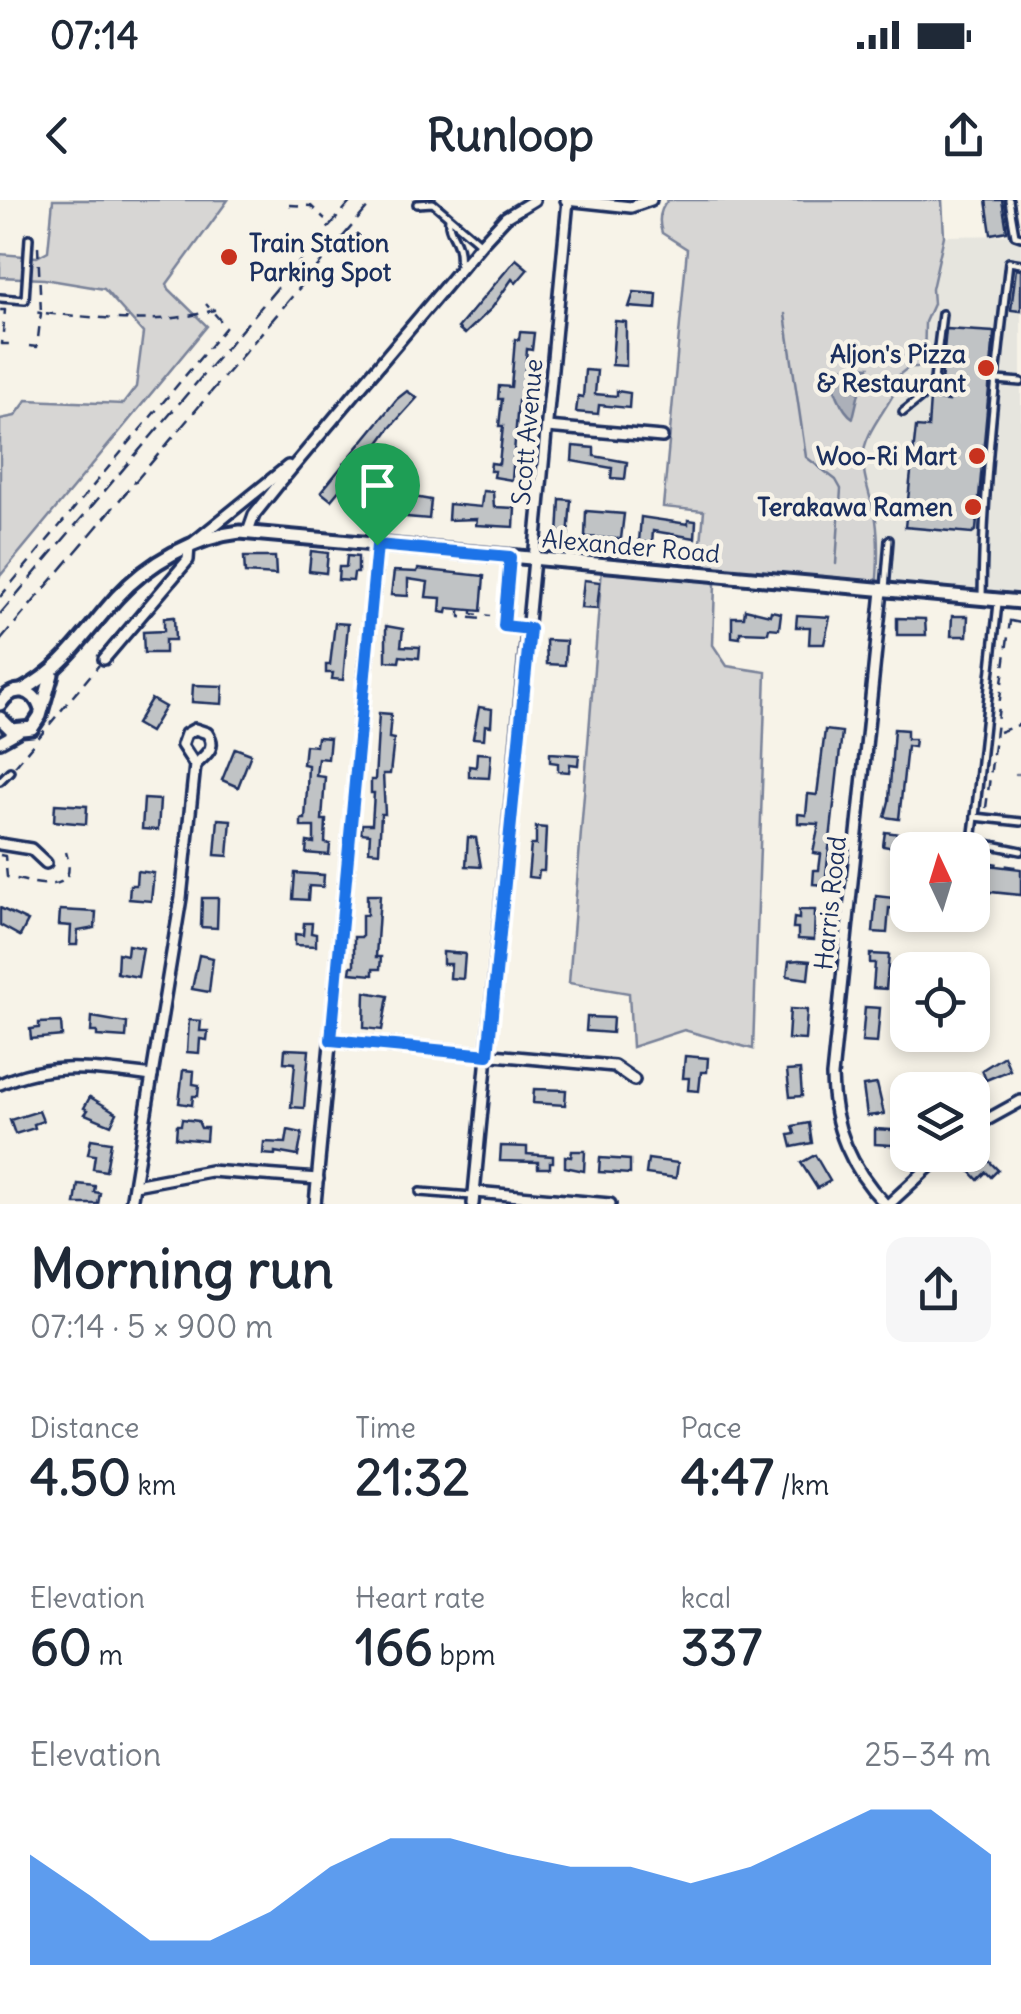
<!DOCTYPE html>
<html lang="en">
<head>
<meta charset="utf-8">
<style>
  :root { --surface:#fff; --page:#f6f6f7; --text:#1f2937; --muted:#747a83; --accent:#1a73e8 }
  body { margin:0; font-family:Delius,sans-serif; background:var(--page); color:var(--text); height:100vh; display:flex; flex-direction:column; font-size:38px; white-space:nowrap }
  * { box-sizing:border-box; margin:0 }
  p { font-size:32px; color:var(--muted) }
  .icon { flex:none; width:55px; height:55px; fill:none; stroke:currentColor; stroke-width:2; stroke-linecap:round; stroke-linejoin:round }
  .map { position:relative; height:1004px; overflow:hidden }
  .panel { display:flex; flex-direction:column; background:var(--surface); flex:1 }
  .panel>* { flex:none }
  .needle { width:65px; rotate:356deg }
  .fabs { position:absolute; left:890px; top:632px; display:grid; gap:20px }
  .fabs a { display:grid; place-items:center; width:100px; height:100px; border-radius:20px; background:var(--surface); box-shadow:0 5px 15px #0003; font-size:50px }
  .pin { position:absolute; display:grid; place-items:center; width:85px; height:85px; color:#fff; margin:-102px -42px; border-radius:50% 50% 50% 0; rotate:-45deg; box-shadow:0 0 10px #0007 }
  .pin .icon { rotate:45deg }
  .round { display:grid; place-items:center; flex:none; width:105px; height:105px; border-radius:20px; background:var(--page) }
  .head { display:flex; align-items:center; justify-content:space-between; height:170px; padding:0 30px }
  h1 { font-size:55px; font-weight:700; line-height:75px }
  .figures { display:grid; grid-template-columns:repeat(3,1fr); gap:15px; height:170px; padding:10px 30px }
  .figures div { display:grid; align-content:center }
  .figures b { font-size:50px; font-weight:700 }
  .figures small { font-size:28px; font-weight:400 }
  .figures p { font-size:28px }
  .chart { height:280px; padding:20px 30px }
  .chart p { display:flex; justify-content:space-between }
  .chart svg { width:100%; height:180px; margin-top:10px; fill:var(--accent); opacity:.7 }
  .status { display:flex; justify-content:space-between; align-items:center; height:70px; padding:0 50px; background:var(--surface); direction:ltr }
  .status svg { height:28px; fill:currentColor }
  header { display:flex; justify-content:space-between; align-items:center; height:130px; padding:0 30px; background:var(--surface); font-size:45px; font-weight:700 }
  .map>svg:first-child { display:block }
  .built { fill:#e6e5de }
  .green { fill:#d7d6d4; stroke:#798299; stroke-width:2.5 }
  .water { fill:#acb0b9; stroke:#727c95; stroke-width:2.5 }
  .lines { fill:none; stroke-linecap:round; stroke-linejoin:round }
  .stream { stroke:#727c95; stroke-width:2.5 }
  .building { fill:#c0c3c5; stroke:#1b2f5e; stroke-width:2.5 }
  .service-casing { stroke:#1b2f5e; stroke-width:12 }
  .minor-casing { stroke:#1b2f5e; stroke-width:16 }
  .tertiary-casing { stroke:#1b2f5e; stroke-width:19 }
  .path { stroke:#1b2f5e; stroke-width:2.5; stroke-dasharray:10 8; stroke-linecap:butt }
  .service { stroke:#f7f3e8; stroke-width:5 }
  .minor { stroke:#f7f3e8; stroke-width:9 }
  .tertiary { stroke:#f7f3e8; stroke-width:11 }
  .rail { stroke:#1b2f5e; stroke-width:2.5; stroke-dasharray:15 8; stroke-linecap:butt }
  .route-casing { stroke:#fff; stroke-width:20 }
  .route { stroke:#1a73e8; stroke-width:12 }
  .poi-dot { fill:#c8321e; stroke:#f7f3e8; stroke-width:4 }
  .labels { text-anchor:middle; stroke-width:9; stroke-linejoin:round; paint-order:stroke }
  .poi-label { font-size:25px; font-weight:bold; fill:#1b2f5e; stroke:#f7f3e8; text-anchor:end }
  .street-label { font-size:25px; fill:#1b2f5e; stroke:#f7f3e8 }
</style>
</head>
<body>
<div class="status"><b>07:14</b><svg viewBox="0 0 49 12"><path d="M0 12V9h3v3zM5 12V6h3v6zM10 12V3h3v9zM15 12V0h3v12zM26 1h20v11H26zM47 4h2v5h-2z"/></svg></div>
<header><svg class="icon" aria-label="back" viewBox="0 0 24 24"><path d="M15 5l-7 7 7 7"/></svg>Runloop<svg class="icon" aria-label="share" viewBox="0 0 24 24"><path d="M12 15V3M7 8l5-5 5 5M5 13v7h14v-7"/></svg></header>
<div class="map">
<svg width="1021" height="1004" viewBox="0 0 1021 1004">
  <rect width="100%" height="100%" fill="#f7f3e8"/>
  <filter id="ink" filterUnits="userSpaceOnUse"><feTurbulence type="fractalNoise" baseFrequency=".01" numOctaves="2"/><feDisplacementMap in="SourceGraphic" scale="20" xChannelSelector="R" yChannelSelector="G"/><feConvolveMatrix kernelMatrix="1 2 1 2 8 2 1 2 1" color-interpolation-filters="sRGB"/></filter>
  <g filter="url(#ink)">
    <!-- built -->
    <polygon class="built" points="1015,35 1021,37 1021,402 876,391 876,319 866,293 863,255 874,222 900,185 900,174 909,167 924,166 925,122 933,104 932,89 944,36"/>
    <!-- green -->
    <g class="green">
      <polygon points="53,0 228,0 167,84 169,89 207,126 0,376 0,219 15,216 27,200 123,204 136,187 143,133 104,89 44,79 0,77 0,54 37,57 48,51"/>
      <path d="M668 0H942L944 36 932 89 933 104 925 122 924 167H909L900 174C900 198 863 227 863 259 863 281 872 299 876 320 879 342 878 369 876 391L698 374 704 311 663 307 687 49 662 33C658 21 659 10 668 0Z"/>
      <polygon points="602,368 702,377 715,384 713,445 727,466 766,472 753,849 684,830 632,847 629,793 569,783"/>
    </g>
    <!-- water -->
    <path class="water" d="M851 166 869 167 863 176 853 218C842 211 831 185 832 171Z"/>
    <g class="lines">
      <!-- stream -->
      <g class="stream">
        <polyline points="785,114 806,257 836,280 841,289 836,364"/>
        <polyline points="1016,574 1021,574"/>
      </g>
    </g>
    <!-- building -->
    <g class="building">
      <polygon points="986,0 1002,0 1007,31 991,34"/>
      <polygon points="516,59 528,69 516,83 512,79 492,108 465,134 458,128"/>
      <polygon points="1016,69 1021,70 1021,111 1011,110"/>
      <polygon points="634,92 657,94 656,109 629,107"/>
      <polygon points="615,121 626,122 626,166 612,165"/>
      <polygon points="946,129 994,132 994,134 976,330 972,333 905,327 916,227 928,228 930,199 949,201 950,184 941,183"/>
      <polygon points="520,132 534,133 532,150 527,149 522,201 518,201 512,280 494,277 495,271 490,271 491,263 499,264 503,226 499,226 502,199 498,199 499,186 511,187 515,139 519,140"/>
      <polygon points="585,170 597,171 595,194 617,196 617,191 630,193 629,208 599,205 598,214 576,212 578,196 583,197"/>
      <polygon points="407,191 417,198 389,229 374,250 377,252 370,261 366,258 331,300 321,292 397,199"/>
      <polygon points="573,246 594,248 594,256 627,262 625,279 611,278 612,268 572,261"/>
      <polygon points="483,291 493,292 494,307 515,308 514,327 476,325 477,319 448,320 449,304 481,307"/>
      <polygon points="414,297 431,300 429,319 407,317 408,301 413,301"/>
      <polygon points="560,299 571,300 568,337 558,336"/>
      <polygon points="586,311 624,314 621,339 585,337"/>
      <polygon points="641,317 688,324 688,320 696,321 695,338 653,331 652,343 639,342"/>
      <polygon points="311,351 328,353 326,373 309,371"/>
      <polygon points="347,356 358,357 358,373 354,373 353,381 338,380 339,367 346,367"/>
      <polygon points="244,357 275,357 276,375 245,373"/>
      <polygon points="418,369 484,376 481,411 448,408 447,413 440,412 441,398 426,397 428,382 408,379 408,396 391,395 394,371 417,372"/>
      <polygon points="584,380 600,382 597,409 581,408"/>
      <polygon points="745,409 770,415 771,411 781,413 779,429 769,428 768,433 740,432 740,438 732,437 732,417 744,417"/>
      <polygon points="797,415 830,417 824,444 809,444 810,427 796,427"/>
      <polygon points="952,416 968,416 967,436 951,436"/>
      <polygon points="174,417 175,440 165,440 165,453 144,453 143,432 164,431 164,418"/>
      <polygon points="897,418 925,419 926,435 897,435"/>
      <polygon points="335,423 348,424 343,480 332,479 333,473 326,473 326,465 330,465"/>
      <polygon points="386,426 403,429 401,446 420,447 419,458 400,456 399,462 386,461"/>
      <polygon points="546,440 566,441 565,465 547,464"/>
      <polygon points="193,485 223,486 222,504 192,502"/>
      <polygon points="151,499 165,507 150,532 136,524"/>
      <polygon points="479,507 492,509 491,526 485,525 484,539 473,538"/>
      <polygon points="379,513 391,514 389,538 394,539 390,574 383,574 385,614 381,614 379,652 369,651 370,634 361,633 362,624 372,624 374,593 371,593 371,580 375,580"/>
      <polygon points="894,529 907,530 907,539 915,539 914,547 907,546 899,619 885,617 889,601"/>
      <polygon points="825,530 842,532 825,685 813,684 814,670 819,670 821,654 813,653 819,624 798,623 798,614 806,615 808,594 817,595"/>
      <polygon points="317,537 330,538 328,559 318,558 316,576 325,577 322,620 326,620 325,643 330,644 329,655 306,653 307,642 314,643 314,627 301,627 301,619 305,619 307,589 308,565 303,564 305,545 316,546"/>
      <polygon points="235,548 251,554 238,587 222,580"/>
      <polygon points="477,553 491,554 489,578 469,577 469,566 476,567"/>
      <polygon points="550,553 579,555 578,565 570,564 569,572 558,571 558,563 550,562"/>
      <polygon points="144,599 160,600 158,630 142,629"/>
      <polygon points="55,604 87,606 86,624 54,621"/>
      <polygon points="218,619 231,620 228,656 215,655"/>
      <polygon points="536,627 546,628 544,671 539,671 538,678 528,677 531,645 536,645"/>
      <polygon points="885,632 908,635 904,666 893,665 895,648 883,646"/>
      <polygon points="468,637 476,638 481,667 466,666"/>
      <polygon points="972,663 1021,669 1021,695 972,690"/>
      <polygon points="137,671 154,673 151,701 129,699 130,685 136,685"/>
      <polygon points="295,673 324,675 323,687 309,686 308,700 293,699"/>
      <polygon points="367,695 380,695 376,757 381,757 380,769 373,769 373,775 350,773 351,766 354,766 354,737 362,737 362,715 367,715"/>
      <polygon points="876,696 903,699 902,709 889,708 887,733 873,732"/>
      <polygon points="202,698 218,698 217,728 201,727"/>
      <polygon points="0,708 28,721 20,736 0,725"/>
      <polygon points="60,710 96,712 95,728 78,731 77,745 70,745 71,726 59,725"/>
      <polygon points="799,710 815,710 814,740 798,739 798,728 793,728 794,718 799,719"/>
      <polygon points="304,723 312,723 311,733 316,734 316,746 295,745 295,734 303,735"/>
      <polygon points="128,745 143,748 138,777 117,773 118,753 127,755"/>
      <polygon points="443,752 465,754 463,779 450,778 451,764 443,764"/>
      <polygon points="870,754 889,755 886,789 873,788 875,763 870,763"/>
      <polygon points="199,755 213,758 209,792 192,789"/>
      <polygon points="799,760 810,761 808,779 787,776 789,761"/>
      <polygon points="365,792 388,796 382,830 364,828"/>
      <polygon points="865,807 880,808 877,843 862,842"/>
      <polygon points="790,809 807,810 805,840 788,839"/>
      <polygon points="92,817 127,823 126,838 97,836 97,832 91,832"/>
      <polygon points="587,817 613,818 612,833 586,831"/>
      <polygon points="189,820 201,821 200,831 208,831 207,840 200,839 199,853 187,852"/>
      <polygon points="61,822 62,836 31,839 30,829 39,828 39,823"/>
      <polygon points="285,849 309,850 304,908 291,907 295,863 284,862"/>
      <polygon points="685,856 708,858 707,872 701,872 699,891 688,890 689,878 683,878"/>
      <polygon points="1004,856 1010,870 986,880 982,870"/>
      <polygon points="183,870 194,871 193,884 199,885 198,896 193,896 192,905 179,903"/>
      <polygon points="800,870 802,896 790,897 787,871"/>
      <polygon points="877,884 884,914 867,916 863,886"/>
      <polygon points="534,889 566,890 565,905 533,903"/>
      <polygon points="90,897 117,913 111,925 85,914 88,910 84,908"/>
      <polygon points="39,911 43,921 34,924 35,928 15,934 10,920"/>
      <polygon points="182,919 198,921 201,928 207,928 206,941 176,938 177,925 181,925"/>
      <polygon points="809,923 812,943 792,947 789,935 795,934 793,926"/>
      <polygon points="875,929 908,931 908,946 875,944"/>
      <polygon points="288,930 302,933 298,956 275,952 275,955 263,954 264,942 286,943"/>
      <polygon points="91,939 111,942 106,971 93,969 95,955 88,954"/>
      <polygon points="501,946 527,947 527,954 553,956 553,962 550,962 550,968 538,968 538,962 500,961"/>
      <polygon points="572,951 585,951 584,971 565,967 565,956 571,957"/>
      <polygon points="815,955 830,981 817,988 801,963"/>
      <polygon points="983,955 998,970 991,977 986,972 978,980 968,969"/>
      <polygon points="600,958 630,960 630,974 599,972"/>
      <polygon points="648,959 678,963 676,978 646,974"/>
      <polygon points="78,984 95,986 94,992 100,993 98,1004 75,1004"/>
    </g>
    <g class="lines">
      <defs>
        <g id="service">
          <polyline points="1009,0 1015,35 1021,37"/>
          <polyline points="417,4 433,3 481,44"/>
          <path d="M449 18C447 36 462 37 459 65"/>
          <polyline points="0,98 25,100 29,38"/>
          <polyline points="997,180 1021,182"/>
          <polyline points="903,212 933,188 942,114"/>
          <polyline points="510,357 503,426 526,429"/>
          <polyline points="885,389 889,340"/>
          <path d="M982 398C983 286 996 173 1009 62L1021 64"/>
          <polyline points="998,403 975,617 1021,622"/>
          <polyline points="0,581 10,571"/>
          <polyline points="975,617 972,641 1021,651"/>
          <polyline points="420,992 472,996"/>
        </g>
        <g id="minor">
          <polyline points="566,0 631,7 651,0"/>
          <polyline points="547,227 662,237"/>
          <polyline points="248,332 254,315 282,280 481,44 506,17 534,0"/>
          <path d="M882 391 832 876C833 927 850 967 885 1004"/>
          <polyline points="104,459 188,360 189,346 288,266"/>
          <path d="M195 529 207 533C218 548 205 555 195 565L182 545 186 534Z"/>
          <polyline points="0,542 18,532"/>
          <polyline points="0,644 31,649 46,663"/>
          <polyline points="331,840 614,866 634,880"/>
          <path d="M0 884C51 861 98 869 152 876"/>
          <polyline points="972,928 1021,901"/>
          <polyline points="135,985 210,971 318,979"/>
          <polyline points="475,992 610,1004"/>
          <polyline points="131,1004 181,698 195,565"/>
          <polyline points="315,1004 377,345"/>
          <polyline points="473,1004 568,0"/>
          <polyline points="889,1004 942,955"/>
        </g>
        <g id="tertiary">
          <path d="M23 490C63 469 87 430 117 397 148 363 194 337 240 332L1021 402"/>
          <path d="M0 504C12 485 33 487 41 509"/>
          <polyline points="0,518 12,530 32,528 40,516 52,474"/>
        </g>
      </defs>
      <!-- service casing -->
      <use href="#service" class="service-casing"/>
      <!-- minor casing -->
      <use href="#minor" class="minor-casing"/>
      <!-- tertiary casing -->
      <use href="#tertiary" class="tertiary-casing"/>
      <!-- path -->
      <g class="path">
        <polyline points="289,5 311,6 325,19"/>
        <polyline points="356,33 368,43"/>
        <path d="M38 46 41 113C99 117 157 127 214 110L209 102"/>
        <polyline points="0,110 5,110 2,144 11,144"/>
        <polyline points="29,146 37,147 41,113 32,112"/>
        <polyline points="0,397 226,127 206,104"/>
        <polyline points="460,409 460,417 484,419 487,416"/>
        <polyline points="472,410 472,414 490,416"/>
        <polyline points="1011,421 1021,423"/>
        <polyline points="999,532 1021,524"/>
        <polyline points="15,566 99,465"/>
        <polyline points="986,608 1011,413"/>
        <polyline points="981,651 980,661 1021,668"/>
        <path d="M0 655 5 656 7 677C30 681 81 701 66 652"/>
      </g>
      <!-- service -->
      <use href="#service" class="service"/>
      <!-- minor -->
      <use href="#minor" class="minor"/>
      <!-- tertiary -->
      <use href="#tertiary" class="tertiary"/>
      <!-- rail -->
      <g class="rail">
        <polyline points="0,414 352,0"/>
        <polyline points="0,441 374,0"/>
      </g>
    </g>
  </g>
  <g class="lines" filter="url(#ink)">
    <defs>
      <polygon id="route" points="377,345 510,357 504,426 530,429 488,855 331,840"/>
    </defs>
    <!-- route casing -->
    <use href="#route" class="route-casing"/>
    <!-- route -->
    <use href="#route" class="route"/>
  </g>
  <!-- markers -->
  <g class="poi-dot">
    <circle cx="229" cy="57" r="10"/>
    <circle cx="986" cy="168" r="10"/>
    <circle cx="977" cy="256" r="10"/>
    <circle cx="973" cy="307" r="10"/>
  </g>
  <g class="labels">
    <!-- poi labels -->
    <g class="poi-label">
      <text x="249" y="52" text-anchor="start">Train Station<tspan x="249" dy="29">Parking Spot</tspan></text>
      <text x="966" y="163">Aljon's Pizza<tspan x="966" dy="29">&amp; Restaurant</tspan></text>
      <text x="957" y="265">Woo-Ri Mart</text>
      <text x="953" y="316">Terakawa Ramen</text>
    </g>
    <!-- street labels -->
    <g class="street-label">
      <text transform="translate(527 232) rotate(-85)" y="9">Scott Avenue</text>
      <text transform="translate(631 346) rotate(5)" y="9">Alexander Road</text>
      <text transform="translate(830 703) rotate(-84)" y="9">Harris Road</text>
    </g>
  </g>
</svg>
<div class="fabs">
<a><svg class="needle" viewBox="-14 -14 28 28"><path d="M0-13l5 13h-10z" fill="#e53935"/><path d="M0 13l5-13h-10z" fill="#747a83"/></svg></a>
<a><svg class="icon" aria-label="locate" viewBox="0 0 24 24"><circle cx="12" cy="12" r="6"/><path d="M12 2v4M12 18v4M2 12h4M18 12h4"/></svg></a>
<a><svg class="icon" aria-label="layers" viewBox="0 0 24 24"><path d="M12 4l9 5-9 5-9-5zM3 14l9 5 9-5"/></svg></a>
</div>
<div class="pin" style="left:377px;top:345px;background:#1e9e55"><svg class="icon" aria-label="arrive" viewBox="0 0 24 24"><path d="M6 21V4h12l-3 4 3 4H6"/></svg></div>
</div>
<section class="panel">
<div class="head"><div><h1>Morning run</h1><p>07:14 · 5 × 900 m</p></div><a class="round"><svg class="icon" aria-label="share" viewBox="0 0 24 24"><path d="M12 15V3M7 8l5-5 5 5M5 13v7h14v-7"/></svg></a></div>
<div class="figures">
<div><p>Distance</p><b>4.50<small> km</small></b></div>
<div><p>Time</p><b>21:32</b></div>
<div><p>Pace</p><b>4:47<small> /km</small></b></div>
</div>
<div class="figures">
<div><p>Elevation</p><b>60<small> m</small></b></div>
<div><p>Heart rate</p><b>166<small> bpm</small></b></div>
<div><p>kcal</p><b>337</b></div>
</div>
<div class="chart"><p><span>Elevation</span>25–34 m</p>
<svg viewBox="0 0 160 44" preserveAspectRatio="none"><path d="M0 44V17L10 27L20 38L30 38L40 31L50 20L60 13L70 13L80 17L90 20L100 20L110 24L120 20L130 13L140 6L150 6L160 17V44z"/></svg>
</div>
</section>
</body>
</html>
